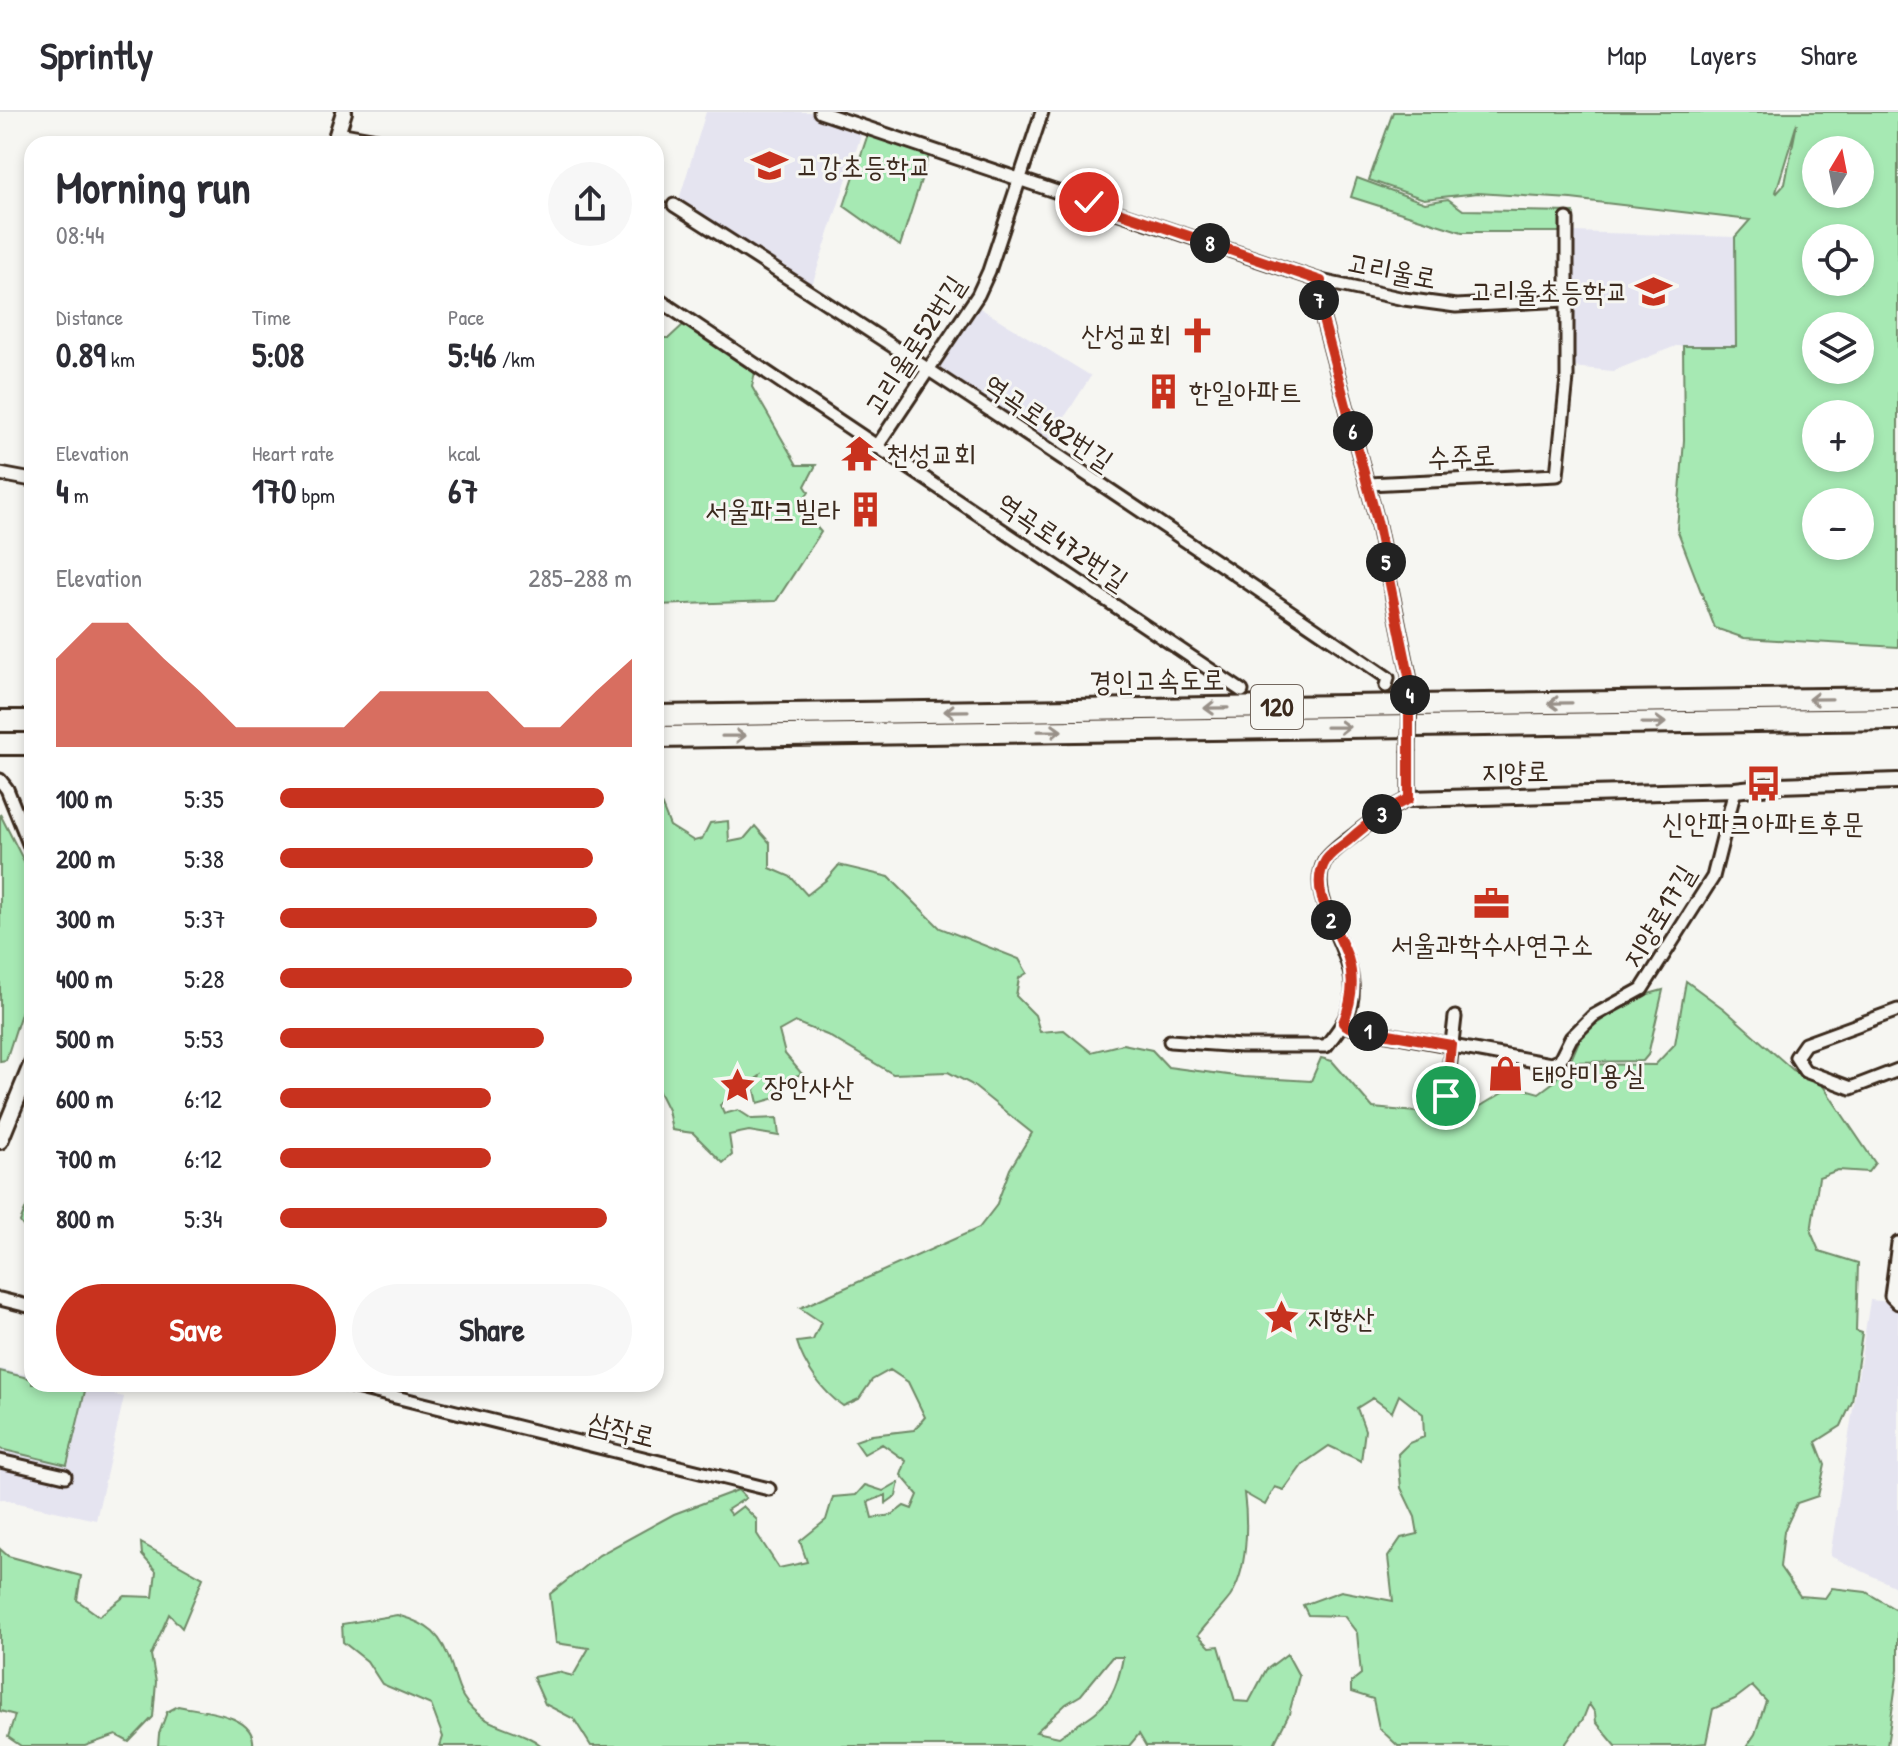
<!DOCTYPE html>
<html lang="en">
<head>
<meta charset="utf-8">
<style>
  :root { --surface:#fff; --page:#f7f7f7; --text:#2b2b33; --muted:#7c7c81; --line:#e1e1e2; --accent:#c8321e }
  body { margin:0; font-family:"Patrick Hand","Poor Story",sans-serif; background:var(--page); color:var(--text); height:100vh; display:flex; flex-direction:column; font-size:30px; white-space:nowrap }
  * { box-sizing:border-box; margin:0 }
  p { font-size:26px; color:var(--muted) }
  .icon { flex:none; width:44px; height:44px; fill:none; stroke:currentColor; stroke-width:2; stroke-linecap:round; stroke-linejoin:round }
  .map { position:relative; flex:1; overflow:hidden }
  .details { position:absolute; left:24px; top:24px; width:640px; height:1256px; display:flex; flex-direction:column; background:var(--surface); border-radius:24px; box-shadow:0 4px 12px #0003 }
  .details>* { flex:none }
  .needle { width:52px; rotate:10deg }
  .tools { position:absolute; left:1802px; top:24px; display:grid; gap:16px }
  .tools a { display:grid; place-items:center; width:72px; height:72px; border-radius:50%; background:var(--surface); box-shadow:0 4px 12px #0003; font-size:40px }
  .pin { position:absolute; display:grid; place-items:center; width:68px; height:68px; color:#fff; margin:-34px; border:4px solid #fff; border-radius:50%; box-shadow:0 2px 8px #0007 }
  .km { position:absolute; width:40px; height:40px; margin:-20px; border-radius:50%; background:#222; color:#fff; font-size:22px; line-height:40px; text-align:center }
  .round { display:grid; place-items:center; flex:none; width:84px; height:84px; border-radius:42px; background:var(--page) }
  .summary { display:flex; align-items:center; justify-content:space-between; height:136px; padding:0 32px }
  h1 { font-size:44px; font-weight:700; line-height:60px }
  .metrics { display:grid; grid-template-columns:repeat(3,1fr); gap:12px; height:136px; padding:8px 32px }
  .metrics div { display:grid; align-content:center }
  .metrics b { font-size:34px; font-weight:700 }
  .metrics small { font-size:22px; font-weight:400 }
  .metrics p { font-size:22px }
  .chart { height:224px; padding:16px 32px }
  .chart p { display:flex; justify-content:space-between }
  .chart svg { width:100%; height:144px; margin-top:8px; fill:var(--accent); opacity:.7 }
  .primary-button { display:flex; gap:16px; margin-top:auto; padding:16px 32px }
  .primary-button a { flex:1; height:92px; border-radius:48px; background:var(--accent); color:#fff; font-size:32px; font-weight:700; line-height:92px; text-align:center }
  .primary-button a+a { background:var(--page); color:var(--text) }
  ul { padding:0 32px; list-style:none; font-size:26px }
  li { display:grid; grid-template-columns:128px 96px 1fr; align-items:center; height:60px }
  li i { height:20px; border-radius:10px; background:var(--accent) }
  header { display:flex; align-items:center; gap:48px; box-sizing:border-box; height:112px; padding:0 40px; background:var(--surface); border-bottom:2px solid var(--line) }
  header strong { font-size:38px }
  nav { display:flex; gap:44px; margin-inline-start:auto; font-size:28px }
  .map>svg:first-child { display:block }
  .built { fill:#e5e4f0 }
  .green { fill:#a6e9b3; stroke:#708a68; stroke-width:2; fill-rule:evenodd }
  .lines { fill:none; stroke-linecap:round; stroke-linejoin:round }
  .street-casing { stroke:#3b2a1e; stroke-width:17 }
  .secondary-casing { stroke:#3b2a1e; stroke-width:20 }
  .highway-casing { stroke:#3b2a1e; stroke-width:26 }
  .street { stroke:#f6f6f2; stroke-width:11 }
  .secondary { stroke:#f6f6f2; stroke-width:14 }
  .highway { stroke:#f6f6f2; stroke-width:20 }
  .street-bridge-casing { stroke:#3b2a1e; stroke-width:17; stroke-linecap:butt }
  .street-bridge { stroke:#f6f6f2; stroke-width:11 }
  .oneway { stroke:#989088 }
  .route-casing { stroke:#fff; stroke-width:16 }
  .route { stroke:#c8321e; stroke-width:10 }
  .labels { text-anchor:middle; stroke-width:6; stroke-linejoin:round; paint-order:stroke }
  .shield { fill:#f6f6f2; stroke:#73675e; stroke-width:2 }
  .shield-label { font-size:26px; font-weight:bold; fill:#3b2a1e }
  .poi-label { font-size:28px; fill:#3b2a1e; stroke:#f6f6f2; text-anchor:start }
  .street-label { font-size:28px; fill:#3b2a1e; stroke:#f6f6f2 }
</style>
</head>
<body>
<header>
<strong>Sprintly</strong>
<nav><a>Map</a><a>Layers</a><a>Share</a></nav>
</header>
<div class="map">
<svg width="1898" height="1634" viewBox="0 0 1898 1634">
  <rect width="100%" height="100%" fill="#f6f6f2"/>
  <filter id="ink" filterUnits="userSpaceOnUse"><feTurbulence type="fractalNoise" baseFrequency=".0125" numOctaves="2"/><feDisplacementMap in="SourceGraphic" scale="16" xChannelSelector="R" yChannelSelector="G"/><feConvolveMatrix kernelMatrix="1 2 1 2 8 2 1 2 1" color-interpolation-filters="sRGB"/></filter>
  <g filter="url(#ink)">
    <!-- built -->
    <g class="built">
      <polygon points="706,0 810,0 863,17 811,176 678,91"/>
      <polygon points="1572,120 1735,125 1736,234 1676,234 1613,259 1572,255"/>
      <polygon points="975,193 1091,264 1046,334 931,257"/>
      <polygon points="1870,1188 1891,1190 1898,1197 1898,1476 1830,1444"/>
      <polygon points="0,1257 32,1264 32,1272 68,1272 124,1285 96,1408 0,1387"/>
    </g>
    <!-- green -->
    <g class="green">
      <path d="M1393 0H1898V535L1744 526 1715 516 1677 417 1684 328 1683 234H1736L1735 125 1750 108 1571 87 1478 81 1424 87 1369 68ZM1797 11 1785 72 1777 81 1776 80ZM1816 38H1860V82H1816ZM1816 126H1860V170H1816ZM1816 214H1860V258H1816ZM1816 302H1860V346H1816ZM1816 390H1860V434H1816Z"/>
      <polygon points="869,19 930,40 900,134 844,94"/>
      <polygon points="1357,66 1425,91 1448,87 1463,98 1574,100 1572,120 1462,120 1351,85"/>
      <polygon points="684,212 755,260 752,275 797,353 816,353 805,374 809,380 799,395 821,420 776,489 656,493 656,226 669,226"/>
      <path d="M656 688 660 689 670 714 694 729 702 727 710 711 728 709 729 730 744 727 755 714 770 731V756L791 765 807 783 826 768 839 753 889 765 940 816 1019 847 1027 861 1019 866 1016 884 1035 903 1040 920 1064 918 1091 940 1123 932 1152 938 1168 955 1243 965 1311 969 1321 946 1332 949 1373 996 1438 1002 1452 1011 1514 974 1539 981 1555 969 1565 952 1655 953 1675 932 1686 869 1724 897 1793 958 1821 971 1875 1051 1868 1060 1838 1058 1819 1065 1811 1120 1819 1139 1858 1151 1856 1219 1862 1221 1852 1290 1841 1314 1816 1330 1825 1353 1818 1384 1797 1391 1784 1419 1780 1455 1800 1484 1825 1486 1832 1476 1866 1480 1898 1499V1558L1887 1634H1747L1755 1622 1766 1589 1752 1574 1735 1587 1713 1597 1706 1631 1678 1634H1616L1596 1610 1595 1601 1589 1592 1583 1607 1564 1634H1398L1379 1616 1373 1587 1351 1580V1570L1361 1562 1357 1521 1344 1504 1308 1503 1303 1493 1341 1479 1393 1489 1388 1445 1401 1426 1418 1422 1415 1405 1401 1376 1398 1342 1409 1331 1424 1325 1423 1302 1399 1283 1392 1300 1373 1286 1357 1296 1365 1318 1361 1349 1329 1334 1303 1352 1284 1378 1275 1375 1265 1393 1244 1381C1248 1412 1248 1458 1230 1485 1220 1498 1208 1510 1198 1523L1210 1535 1219 1534 1235 1589 1249 1590 1266 1558 1287 1542 1299 1564 1289 1602 1273 1634H1146L1139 1622 1129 1634H591L574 1607 545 1592 533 1565 558 1560 573 1564 589 1536 556 1531 550 1482 599 1443 674 1402 738 1378 746 1386 727 1398 731 1403 743 1394 757 1408V1422L779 1456 807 1450 800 1429 826 1408 833 1385 856 1383 865 1373 883 1379 899 1370 896 1384 886 1391V1383L868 1390 872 1406 892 1403 904 1394 912 1397 918 1383 901 1363 906 1349 882 1332 864 1342 855 1329 872 1323 914 1318 925 1305 908 1270 890 1258 872 1268 859 1287 843 1294C823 1280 804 1254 797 1230L813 1228 821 1210 800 1196 979 1116 996 1094 1010 1057 1032 1021 971 972 948 960 893 962 827 923 795 910 779 919 785 942 802 962 783 968 776 986 758 991 755 978 760 964 720 993 724 1002 738 998 752 1007 777 1006 779 1024 749 1019 729 1023 732 1043 723 1051 693 1021 672 1018 668 998 656 974ZM1112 1545H1123C1114 1597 1099 1597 1059 1625L1036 1620 1066 1592 1081 1583Z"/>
      <polygon points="0,702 32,765 32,867 6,948 0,949"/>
      <polygon points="1663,878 1648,943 1643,949 1570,950 1582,922 1634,886"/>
      <polygon points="32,1082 32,1127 20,1110"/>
      <polygon points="0,1259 32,1267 32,1272 54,1272 85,1279 67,1353 0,1337"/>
      <polygon points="141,1431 203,1466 182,1516 169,1502 151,1543 156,1570 153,1605 129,1630 116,1623 85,1634 21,1634 8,1625 15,1603 0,1599 0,1437 8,1444 81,1464 77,1488 99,1504 125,1484 153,1485 156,1459 142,1443"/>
      <path d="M397 1503C429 1512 442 1522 452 1555 455 1565 458 1577 463 1585 483 1618 516 1613 542 1634H440L443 1625 431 1593 382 1572 367 1549 343 1530 342 1512Z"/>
      <path d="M178 1594C201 1599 257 1602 253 1634H158L159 1622 167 1600Z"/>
    </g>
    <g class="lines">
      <defs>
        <g id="street">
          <polyline points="820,0 1321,169 1404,187 1456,194 1566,188"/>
          <polyline points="338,21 400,32"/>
          <path d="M674 93C915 246 1152 405 1388 566L1386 574"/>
          <polyline points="1321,169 1318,189 1377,409 1410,568"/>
          <polyline points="656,186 1242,579"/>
          <polyline points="878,333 978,183 989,159 1042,0"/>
          <polyline points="0,362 32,368"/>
          <polyline points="1368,372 1557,363 1567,266 1567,107"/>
          <polyline points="0,668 7,677 32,739"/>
          <polyline points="1898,898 1805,932 1796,945 1805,959 1851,976 1898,958"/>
          <polyline points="1343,911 1349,915 1551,952 1560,948 1571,926 1593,904 1642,877 1713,765 1735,678"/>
          <path d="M1170 929 1241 934H1326C1336 921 1347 908 1351 891 1362 842 1303 789 1325 749 1331 740 1344 731 1353 724 1370 710 1389 696 1409 687V640"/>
          <polyline points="1446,984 1455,905"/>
          <polyline points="1898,1131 1891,1184 1898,1191"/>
          <polyline points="0,1187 32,1195"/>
          <polyline points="343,1272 769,1377"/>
          <polyline points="0,1349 65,1364"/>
        </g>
        <g id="secondary">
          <polyline points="334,32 344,0"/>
          <polyline points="1409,687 1735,678 1779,673 1898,669"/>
          <polyline points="0,1029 32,951"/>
        </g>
        <g id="highway">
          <polyline points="656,604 1898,586"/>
          <polyline points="0,609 32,609"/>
          <polyline points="656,625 1898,607"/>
          <polyline points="0,632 32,632"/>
        </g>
      </defs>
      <!-- street casing -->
      <use href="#street" class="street-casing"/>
      <!-- secondary casing -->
      <use href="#secondary" class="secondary-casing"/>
      <!-- highway casing -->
      <use href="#highway" class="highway-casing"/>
      <!-- street -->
      <use href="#street" class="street"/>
      <!-- secondary -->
      <use href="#secondary" class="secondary"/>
      <!-- highway -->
      <use href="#highway" class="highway"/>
      <defs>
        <polyline id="street-bridge" points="1409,640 1410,568"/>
      </defs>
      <!-- street-bridge casing -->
      <use href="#street-bridge" class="street-bridge-casing"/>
      <!-- street-bridge -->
      <use href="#street-bridge" class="street-bridge"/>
    </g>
    <!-- one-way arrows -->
    <defs><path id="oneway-shaft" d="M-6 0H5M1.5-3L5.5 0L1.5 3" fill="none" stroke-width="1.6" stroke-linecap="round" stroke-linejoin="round" transform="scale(2)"/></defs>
    <g class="oneway">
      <use href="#oneway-shaft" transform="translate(1820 587) rotate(179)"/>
      <use href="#oneway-shaft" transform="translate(1560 591) rotate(179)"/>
      <use href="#oneway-shaft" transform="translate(1216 596) rotate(179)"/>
      <use href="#oneway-shaft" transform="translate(956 599) rotate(179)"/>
      <use href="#oneway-shaft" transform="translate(1654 611) rotate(-1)"/>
      <use href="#oneway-shaft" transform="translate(1338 615) rotate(-1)"/>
      <use href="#oneway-shaft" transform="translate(1050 619) rotate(-1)"/>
      <use href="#oneway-shaft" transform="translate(734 624) rotate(-1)"/>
    </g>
  </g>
  <g class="lines" filter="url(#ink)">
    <defs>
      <path id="route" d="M1089 90 1321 169 1318 189 1377 409 1409 564V687C1387 696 1367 712 1349 728 1342 734 1331 740 1326 748 1306 779 1339 817 1348 846 1355 869 1352 890 1343 911L1349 915 1451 933 1446 984"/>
    </defs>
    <!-- route casing -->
    <use href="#route" class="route-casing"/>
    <!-- route -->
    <use href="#route" class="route"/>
  </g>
  <!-- icons -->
  <defs>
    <symbol id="school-bare" viewBox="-9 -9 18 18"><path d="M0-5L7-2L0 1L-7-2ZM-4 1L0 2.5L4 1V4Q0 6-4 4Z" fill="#c8321e" stroke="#f6f6f2" stroke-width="2.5" paint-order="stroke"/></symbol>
    <symbol id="church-bare" viewBox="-9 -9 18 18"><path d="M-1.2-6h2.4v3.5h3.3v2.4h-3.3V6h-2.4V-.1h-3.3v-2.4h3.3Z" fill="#c8321e" stroke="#f6f6f2" stroke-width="2.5" paint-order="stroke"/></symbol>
    <symbol id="building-bare" viewBox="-9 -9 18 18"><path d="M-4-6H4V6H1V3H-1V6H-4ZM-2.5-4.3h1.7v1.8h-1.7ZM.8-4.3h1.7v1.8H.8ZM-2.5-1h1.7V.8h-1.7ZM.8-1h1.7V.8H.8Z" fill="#c8321e" stroke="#f6f6f2" stroke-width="2.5" paint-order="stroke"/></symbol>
    <symbol id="temple-bare" viewBox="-9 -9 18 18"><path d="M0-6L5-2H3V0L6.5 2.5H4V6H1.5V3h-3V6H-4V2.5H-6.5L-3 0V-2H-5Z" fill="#c8321e" stroke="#f6f6f2" stroke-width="2.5" paint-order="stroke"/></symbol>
    <symbol id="bus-bare" viewBox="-9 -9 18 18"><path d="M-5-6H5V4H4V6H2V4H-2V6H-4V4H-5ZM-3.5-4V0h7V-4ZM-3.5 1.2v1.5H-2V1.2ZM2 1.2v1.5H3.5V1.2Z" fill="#c8321e" stroke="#f6f6f2" stroke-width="2.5" paint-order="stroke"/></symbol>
    <symbol id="office-bare" viewBox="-9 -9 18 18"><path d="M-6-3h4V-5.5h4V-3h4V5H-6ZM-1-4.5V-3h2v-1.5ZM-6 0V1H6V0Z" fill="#c8321e" stroke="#f6f6f2" stroke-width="2.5" paint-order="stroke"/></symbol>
    <symbol id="shop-bare" viewBox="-9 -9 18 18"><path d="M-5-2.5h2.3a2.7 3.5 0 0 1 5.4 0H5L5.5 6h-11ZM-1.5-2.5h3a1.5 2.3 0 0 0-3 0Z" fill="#c8321e" stroke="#f6f6f2" stroke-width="2.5" paint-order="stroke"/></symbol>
    <symbol id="sight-bare" viewBox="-9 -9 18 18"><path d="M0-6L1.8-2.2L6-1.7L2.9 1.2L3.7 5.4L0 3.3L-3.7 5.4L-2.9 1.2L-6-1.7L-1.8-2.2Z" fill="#c8321e" stroke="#f6f6f2" stroke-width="2.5" paint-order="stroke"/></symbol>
  </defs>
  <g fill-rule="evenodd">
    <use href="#school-bare" x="744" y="28" width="51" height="51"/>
    <use href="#school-bare" x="1628" y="154" width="51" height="51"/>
    <use href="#church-bare" x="1172" y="198" width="51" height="51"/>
    <use href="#building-bare" x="1138" y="254" width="51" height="51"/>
    <use href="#temple-bare" x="834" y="316" width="51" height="51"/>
    <use href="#building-bare" x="840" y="372" width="51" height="51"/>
    <use href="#bus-bare" x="1738" y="646" width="51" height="51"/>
    <use href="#office-bare" x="1466" y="766" width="51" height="51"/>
    <use href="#shop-bare" x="1480" y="936" width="51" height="51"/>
    <use href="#sight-bare" x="712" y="948" width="51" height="51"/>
    <use href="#sight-bare" x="1256" y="1180" width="51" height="51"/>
  </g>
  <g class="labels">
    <!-- shield labels -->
    <rect class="shield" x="1251" y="573" width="52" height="44" rx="6"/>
    <g class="shield-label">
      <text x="1277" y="604">120</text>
    </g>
    <!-- poi labels -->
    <g class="poi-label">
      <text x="796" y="64">고강초등학교</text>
      <text x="1628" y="189" text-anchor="end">고리울초등학교</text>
      <text x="1171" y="233" text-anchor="end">산성교회</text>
      <text x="1189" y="289">한일아파트</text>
      <text x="886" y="352">천성교회</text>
      <text x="840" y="408" text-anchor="end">서울파크빌라</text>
      <text x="1763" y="721" text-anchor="middle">신안파크아파트후문</text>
      <text x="1492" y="842" text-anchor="middle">서울과학수사연구소</text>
      <text x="1532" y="972">태양미용실</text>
      <text x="764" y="984">장안사산</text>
      <text x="1307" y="1216">지향산</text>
    </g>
    <!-- street labels -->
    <g class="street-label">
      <text transform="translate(1392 158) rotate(11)" y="10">고리울로</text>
      <text transform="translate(914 233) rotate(-57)" y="10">고리울로52번길</text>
      <text transform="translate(1049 310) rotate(34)" y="10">역곡로482번길</text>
      <text transform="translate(1461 344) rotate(-3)" y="10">수주로</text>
      <text transform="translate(1063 429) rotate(34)" y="10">역곡로472번길</text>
      <text transform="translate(1157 568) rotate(-1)" y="10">경인고속도로</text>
      <text transform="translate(1515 659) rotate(-1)" y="10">지양로</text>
      <text transform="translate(1658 804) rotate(-59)" y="10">지양로17길</text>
      <text transform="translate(622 1317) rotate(14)" y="10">삼작로</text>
    </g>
  </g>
</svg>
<div class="tools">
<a><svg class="needle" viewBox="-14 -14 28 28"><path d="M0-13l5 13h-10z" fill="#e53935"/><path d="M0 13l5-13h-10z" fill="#7c7c81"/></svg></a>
<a><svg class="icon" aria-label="locate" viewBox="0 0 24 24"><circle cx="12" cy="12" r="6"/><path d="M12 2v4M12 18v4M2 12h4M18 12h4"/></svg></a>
<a><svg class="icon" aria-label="layers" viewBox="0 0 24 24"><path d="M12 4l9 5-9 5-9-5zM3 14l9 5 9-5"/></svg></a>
<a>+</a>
<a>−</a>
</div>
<div class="pin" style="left:1446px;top:984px;background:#1e9e55"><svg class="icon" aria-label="arrive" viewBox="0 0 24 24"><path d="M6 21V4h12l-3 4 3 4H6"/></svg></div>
<div class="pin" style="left:1089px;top:90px;background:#d93025"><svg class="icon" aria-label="check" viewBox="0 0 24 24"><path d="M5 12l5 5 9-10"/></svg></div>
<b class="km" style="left:1368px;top:919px">1</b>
<b class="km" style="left:1331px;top:808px">2</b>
<b class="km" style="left:1382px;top:702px">3</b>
<b class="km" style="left:1410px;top:583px">4</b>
<b class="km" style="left:1386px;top:450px">5</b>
<b class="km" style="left:1353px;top:319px">6</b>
<b class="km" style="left:1319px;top:188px">7</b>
<b class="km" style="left:1210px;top:131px">8</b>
<section class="details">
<div class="summary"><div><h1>Morning run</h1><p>08:44</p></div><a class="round"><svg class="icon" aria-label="share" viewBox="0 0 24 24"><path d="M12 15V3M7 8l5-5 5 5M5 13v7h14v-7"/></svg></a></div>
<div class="metrics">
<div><p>Distance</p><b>0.89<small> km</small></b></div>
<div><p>Time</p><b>5:08</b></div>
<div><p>Pace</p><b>5:46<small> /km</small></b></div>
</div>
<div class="metrics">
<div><p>Elevation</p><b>4<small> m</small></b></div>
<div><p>Heart rate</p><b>170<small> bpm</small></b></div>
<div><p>kcal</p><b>67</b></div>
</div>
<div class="chart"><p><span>Elevation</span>285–288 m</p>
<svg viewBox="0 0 160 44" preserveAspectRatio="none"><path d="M0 44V17L10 6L20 6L30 17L40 27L50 38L60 38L70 38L80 38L90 27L100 27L110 27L120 27L130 38L140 38L150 27L160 17V44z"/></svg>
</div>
<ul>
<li><b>100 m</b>5:35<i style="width:92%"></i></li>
<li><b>200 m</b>5:38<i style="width:89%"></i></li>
<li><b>300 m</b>5:37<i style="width:90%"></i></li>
<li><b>400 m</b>5:28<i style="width:100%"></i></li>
<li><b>500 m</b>5:53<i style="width:75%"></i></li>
<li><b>600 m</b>6:12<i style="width:60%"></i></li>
<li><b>700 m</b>6:12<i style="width:60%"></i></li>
<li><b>800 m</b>5:34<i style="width:93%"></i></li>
</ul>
<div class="primary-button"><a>Save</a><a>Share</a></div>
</section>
</div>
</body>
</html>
